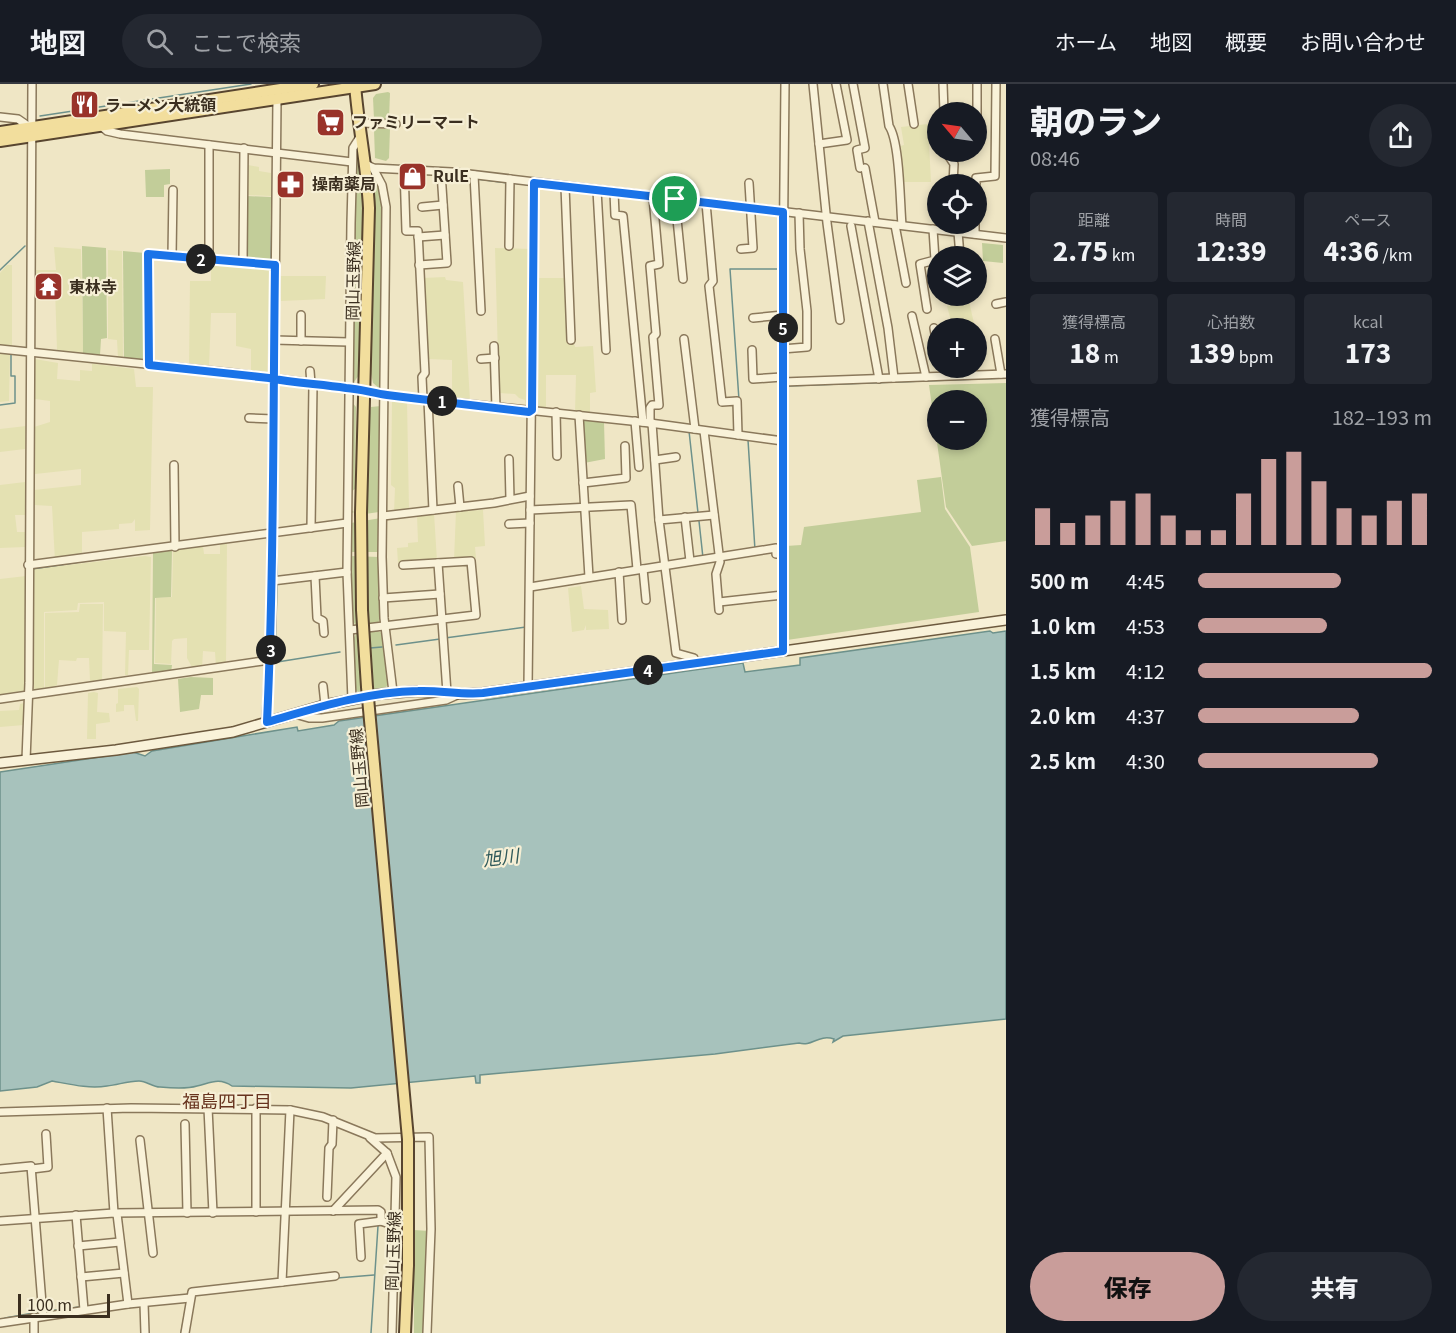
<!DOCTYPE html>
<html lang="ja">
<head>
<meta charset="utf-8">
<style>
  :root { --surface:#171b24; --page:#242831; --text:#f1f3f6; --muted:#9ea1a6; --line:#363941; --accent:#c99d9a }
  body { margin:0; font-family:Georgia,"Noto Sans JP",serif; background:var(--page); color:var(--text); height:100vh; display:flex; flex-direction:column; font-size:22px; white-space:nowrap }
  * { box-sizing:border-box; margin:0 }
  p { font-size:20px; color:var(--muted) }
  .icon { flex:none; width:33px; height:33px; fill:none; stroke:currentColor; stroke-width:2; stroke-linecap:round; stroke-linejoin:round }
  .map { position:relative; flex:1; overflow:hidden }
  .side { display:flex; flex-direction:column; background:var(--surface); width:450px }
  .side>* { flex:none }
  .needle { width:39px; rotate:299deg }
  .controls { position:absolute; left:927px; top:18px; display:grid; gap:12px }
  .controls a { display:grid; place-items:center; width:60px; height:60px; border-radius:50%; background:var(--surface); box-shadow:0 3px 9px #0003; font-size:30px }
  .scale { position:absolute; left:18px; bottom:15px; width:92px; box-sizing:border-box; padding-left:6px; border:3px solid #3a2e1f; border-top:0; font-size:16px; line-height:21px; white-space:nowrap; color:#3a2e1f; -webkit-text-stroke:4px #f6efd5; paint-order:stroke }
  .pin { position:absolute; display:grid; place-items:center; width:51px; height:51px; color:#fff; margin:-26px; border:3px solid #fff; border-radius:50%; box-shadow:0 2px 6px #0007 }
  .km { position:absolute; width:30px; height:30px; margin:-15px; border-radius:50%; background:#222; color:#fff; font-size:16px; line-height:30px; text-align:center }
  .round { display:grid; place-items:center; flex:none; width:63px; height:63px; border-radius:32px; background:var(--page) }
  .headline { display:flex; align-items:center; justify-content:space-between; height:102px; padding:0 24px }
  h1 { font-size:33px; font-weight:800; line-height:45px }
  .figures { display:grid; grid-template-columns:repeat(3,1fr); gap:9px; height:102px; padding:6px 24px }
  .figures div { display:grid; align-content:center; border-radius:6px; background:var(--page); text-align:center }
  .figures b { font-size:26px; font-weight:800 }
  .figures small { font-size:16px; font-weight:400 }
  .figures p { font-size:16px }
  .chart { height:168px; padding:12px 24px }
  .chart p { display:flex; justify-content:space-between }
  .chart svg { width:100%; height:108px; margin-top:6px; stroke:var(--accent); stroke-width:6 }
  .action { display:flex; gap:12px; margin-top:auto; padding:12px 24px }
  .action a { flex:1; height:69px; border-radius:36px; background:var(--accent); color:#111; font-size:24px; font-weight:800; line-height:69px; text-align:center }
  .action a+a { background:var(--page); color:var(--text) }
  ul { padding:0 24px; list-style:none; font-size:20px }
  li { display:grid; grid-template-columns:96px 72px 1fr; align-items:center; height:45px }
  li i { height:15px; border-radius:8px; background:var(--accent) }
  header { display:flex; align-items:center; gap:36px; box-sizing:border-box; height:84px; padding:0 30px; background:var(--surface); border-bottom:2px solid var(--line) }
  header strong { font-size:28px }
  nav { display:flex; gap:33px; margin-inline-start:auto; font-size:21px }
  .search { width:420px; height:54px; background:var(--page); display:flex; align-items:center; gap:15px; box-sizing:border-box; padding:0 21px; border-radius:33px; color:var(--muted); font-size:22px }
  main { display:flex; flex:1; min-height:0 }
  .map>svg:first-child { display:block }
  .farmland { fill:#e4e1b2 }
  .green { fill:#c2cd99; fill-rule:evenodd }
  .water { fill:#a7c2bc; stroke:#6d918b; stroke-width:1.5 }
  .lines { fill:none; stroke-linecap:round; stroke-linejoin:round }
  .stream { stroke:#6d918b; stroke-width:1.5 }
  .street-casing { stroke:#8a785b; stroke-width:10 }
  .secondary-casing { stroke:#6c593e; stroke-width:12 }
  .primary-casing { stroke:#58452f; stroke-width:14 }
  .street { stroke:#f9f2d9; stroke-width:7 }
  .secondary { stroke:#f9f2d9; stroke-width:9 }
  .primary { stroke:#f2de9d; stroke-width:10 }
  .primary-bridge-casing { stroke:#58452f; stroke-width:14; stroke-linecap:butt }
  .primary-bridge { stroke:#f2de9d; stroke-width:10 }
  .route-casing { stroke:#fff; stroke-width:12 }
  .route { stroke:#1a73e8; stroke-width:8 }
  .labels { text-anchor:middle; stroke-width:4.5; stroke-linejoin:round; paint-order:stroke }
  .poi-label { font-size:16px; font-weight:bold; fill:#3a2e1f; stroke:#f6efd5; text-anchor:start }
  .street-label { font-size:16px; fill:#3a2e1f; stroke:#f6efd5 }
  .water-label { font-size:18px; font-style:italic; fill:#2e595a; stroke:#f6efd5 }
  .neighbourhood-label { font-size:18px; fill:#67331e; stroke:#f6efd5 }
</style>
</head>
<body>
<header>
<strong>地図</strong>
<div class="search"><svg class="icon" aria-label="search" viewBox="0 0 24 24"><circle cx="10" cy="10" r="6"/><path d="M15 15l6 6"/></svg>ここで検索</div>
<nav><a>ホーム</a><a>地図</a><a>概要</a><a>お問い合わせ</a></nav>
</header>
<main>
<div class="map">
<svg width="1006" height="1249" viewBox="0 0 1006 1249">
  <rect width="100%" height="100%" fill="#efe6c5"/>
  <!-- farmland -->
  <g class="farmland">
    <polygon points="928,40 931,98 901,98 897,63 904,61 901,43"/>
    <polygon points="248,81 259,83 259,87 271,89 271,112 247,111"/>
    <polygon points="54,163 81,165 83,270 57,266 55,204 36,203 36,186 56,186"/>
    <polygon points="495,164 531,165 530,323 526,323 525,316 519,314 515,310 499,309"/>
    <polygon points="108,166 122,167 123,275 118,274 117,256 108,255"/>
    <polygon points="211,178 270,183 267,292 251,289 251,265 236,262 236,229 211,229 209,284 189,283 190,197 211,197"/>
    <polygon points="7,181 12,181 12,264 0,262 0,189"/>
    <polygon points="280,192 326,192 325,215 281,217"/>
    <polygon points="445,193 446,196 463,198 470,317 452,315 452,276 428,275 423,194"/>
    <polygon points="537,194 566,194 569,259 574,259 575,263 593,262 596,308 590,309 590,330 575,328 576,291 546,291 546,324 535,321"/>
    <polygon points="969,217 975,244 961,244 959,235 951,237 947,222"/>
    <polygon points="0,267 10,268 9,317 0,318"/>
    <polygon points="35,275 58,279 57,295 80,297 80,286 92,287 92,280 95,280 134,285 136,303 153,303 150,446 135,447 135,435 132,439 119,440 119,445 82,448 82,473 55,477 52,422 34,421 34,406 81,401 81,385 35,390 34,388 34,343 50,338 50,317 35,315"/>
    <polygon points="394,316 407,317 409,426 394,428 395,404 391,401 392,318"/>
    <polygon points="26,342 25,365 0,368 0,345"/>
    <polygon points="25,398 26,431 15,431 17,448 25,448 25,463 0,464 0,401"/>
    <polygon points="483,426 485,462 475,463 476,474 454,476 456,427"/>
    <polygon points="434,429 437,477 398,479 397,464 408,463 408,459 418,458 417,431"/>
    <polygon points="227,458 226,579 216,582 215,568 203,567 202,584 193,585 187,574 187,554 174,555 172,557 171,580 155,579 156,514 172,513 173,466 203,462 204,470 220,470 220,459"/>
    <polygon points="145,472 151,473 149,566 129,566 128,591 125,591 126,548 104,547 104,518 78,519 77,526 44,528 44,608 34,609 34,485"/>
    <polygon points="26,492 26,604 25,609 0,613 0,495"/>
    <polygon points="581,502 584,525 608,526 609,545 586,546 586,541 584,546 572,548 568,504"/>
    <polygon points="80,520 103,520 102,598 90,597 89,574 77,574 76,577 59,576 57,601 45,607 45,529 79,528"/>
    <polygon points="137,603 139,605 138,637 136,637 134,621 124,621 124,627 116,628 116,620 118,619 118,605"/>
    <polygon points="94,608 98,609 97,628 109,629 110,638 96,640 96,655 87,655 88,609"/>
    <polygon points="24,619 24,641 0,643 0,627 19,626 20,620"/>
  </g>
  <!-- green -->
  <g class="green">
    <polygon points="388,8 390,9 389,35 374,35 373,14 376,10"/>
    <polygon points="376,44 390,45 389,74 386,77 375,74 374,46"/>
    <path d="M357 61C369 137 365 215 359 291L354 298 352 297 354 107Z"/>
    <polygon points="170,85 170,100 164,101 164,113 146,113 145,86"/>
    <polygon points="373,92 376,94 384,125 379,304 373,299 371,289"/>
    <polygon points="247,112 271,113 270,178 247,176"/>
    <polygon points="982,159 1003,161 1003,179 983,177"/>
    <polygon points="82,162 106,164 107,254 101,255 100,271 83,270"/>
    <polygon points="123,167 145,169 145,278 124,276"/>
    <path d="M1006 299V457L972 462 946 423 929 301ZM938 316H976V356H938Z"/>
    <polygon points="351,317 356,323 355,405 352,407 351,426 354,428 350,430"/>
    <polygon points="381,322 379,428 365,430 369,336 371,323"/>
    <polygon points="581,336 604,338 605,375 584,379"/>
    <polygon points="941,393 945,425 970,463 979,528 787,556 786,462 801,461 804,443 921,428 917,396"/>
    <polygon points="381,434 380,468 351,468 351,439"/>
    <polygon points="172,466 171,513 155,514 154,580 172,581 171,589 152,592 153,468"/>
    <polygon points="351,472 379,473 381,533 378,539 356,541 352,537"/>
    <polygon points="375,546 382,549 384,554 388,600 385,605 358,608 354,605 352,557 356,550"/>
    <polygon points="191,593 213,594 213,611 201,611 199,625 180,628 178,595"/>
    <polygon points="414,1146 429,1147 423,1249 414,1249"/>
  </g>
  <!-- water -->
  <path class="water" d="M990 547 993 549 1006 547V935L843 952 833 958 834 955C818 950 812 963 799 959L715 970 480 991V999H476L475 992 351 1004 232 1002C219 993 210 999 197 1002 187 1005 171 1004 160 1003 152 1003 147 997 139 997 127 997 118 1001 107 1002 88 1005 69 1000 52 997L37 1003 0 1007V688L133 668 145 672 152 667 297 643 298 647 334 641 339 637 743 579 745 588 800 581V574Z"/>
  <g class="lines">
    <!-- stream -->
    <g class="stream">
      <polyline points="40,32 251,0"/>
      <polyline points="453,92 473,94"/>
      <polyline points="477,95 508,99"/>
      <polyline points="513,99 530,101"/>
      <polyline points="540,103 560,105"/>
      <polyline points="570,106 593,109"/>
      <polyline points="603,110 609,111"/>
      <polyline points="619,112 651,116"/>
      <polyline points="656,116 672,118"/>
      <polyline points="680,119 705,122"/>
      <polyline points="709,122 749,127"/>
      <polyline points="754,128 778,131"/>
      <polyline points="788,132 797,133"/>
      <polyline points="801,133 823,136"/>
      <polyline points="828,136 865,141"/>
      <polyline points="900,145 931,148"/>
      <polyline points="962,152 1002,157"/>
      <polyline points="271,177 273,71"/>
      <polyline points="0,186 25,162"/>
      <polyline points="278,254 280,73"/>
      <polyline points="205,290 245,294"/>
      <polyline points="269,291 271,182"/>
      <polyline points="278,292 278,259"/>
      <polyline points="786,302 1006,294"/>
      <polyline points="739,316 730,185 780,185"/>
      <polyline points="0,321 15,319 15,292 11,292 11,270"/>
      <polyline points="269,333 270,296"/>
      <polyline points="689,347 698,429"/>
      <polyline points="748,356 755,466"/>
      <polyline points="779,384 779,463"/>
      <polyline points="699,437 703,474"/>
      <polyline points="268,447 269,338"/>
      <polyline points="277,450 277,493"/>
      <polyline points="267,452 269,510"/>
      <polyline points="32,485 128,471"/>
      <polyline points="33,503 33,490"/>
      <polyline points="445,554 526,543"/>
      <polyline points="396,561 440,555"/>
      <polyline points="370,564 382,563"/>
      <polyline points="275,577 277,498"/>
      <polyline points="271,579 340,568"/>
      <polyline points="141,598 183,592"/>
      <polyline points="337,1194 374,1191"/>
      <polyline points="88,1222 114,1219"/>
      <polyline points="48,1227 79,1223"/>
      <polyline points="5,1234 39,1228"/>
      <polyline points="181,1249 187,1217"/>
      <polyline points="371,1249 378,1142"/>
    </g>
    <defs>
      <g id="street">
        <polyline points="813,0 827,139 840,236"/>
        <polyline points="853,0 865,64 857,66 860,84"/>
        <path d="M883 0 889 42C900 58 900 120 902 141"/>
        <polyline points="908,0 914,40"/>
        <polyline points="943,0 944,28"/>
        <polyline points="0,33 18,35 31,44"/>
        <polyline points="358,39 396,40"/>
        <polyline points="101,42 107,47 120,50 352,78"/>
        <polyline points="977,44 977,0"/>
        <polyline points="819,60 847,56 836,0"/>
        <polyline points="209,61 209,175 275,181"/>
        <polyline points="946,68 954,80 953,100"/>
        <polyline points="366,80 373,84 452,88 1006,154"/>
        <polyline points="373,84 382,101 386,123 382,473 384,534 393,608"/>
        <polyline points="404,84 406,147 418,147 425,289 422,293 423,315"/>
        <polyline points="865,84 875,138"/>
        <polyline points="474,91 481,227"/>
        <polyline points="976,100 976,94 995,92 996,0"/>
        <polyline points="565,102 571,256"/>
        <polyline points="597,106 606,266"/>
        <polyline points="614,108 615,131 623,132 643,338"/>
        <polyline points="675,115 683,195"/>
        <polyline points="706,119 713,197 709,202 722,318 737,317 738,351"/>
        <polyline points="422,123 443,121"/>
        <polyline points="868,137 888,244 894,294"/>
        <polyline points="895,141 906,199"/>
        <polyline points="851,142 879,295"/>
        <polyline points="958,148 960,172"/>
        <polyline points="975,150 975,140"/>
        <polyline points="418,153 445,151"/>
        <polyline points="509,162 510,95"/>
        <polyline points="741,165 753,164 749,99"/>
        <polyline points="172,172 173,106"/>
        <polyline points="243,178 244,64"/>
        <polyline points="419,181 447,179 441,88"/>
        <polyline points="963,212 963,215"/>
        <polyline points="996,220 1006,218"/>
        <polyline points="927,225 920,180 935,176 933,145"/>
        <polyline points="912,232 926,293"/>
        <polyline points="753,234 783,231"/>
        <polyline points="934,244 938,266"/>
        <polyline points="684,255 695,345"/>
        <polyline points="995,255 1001,290"/>
        <polyline points="274,256 349,258"/>
        <polyline points="301,257 301,231"/>
        <polyline points="494,262 496,324"/>
        <polyline points="0,265 233,289 349,304 384,311 650,339 783,357"/>
        <polyline points="782,265 807,263 807,227 800,165 799,129"/>
        <polyline points="752,266 753,295 782,293"/>
        <polyline points="481,275 495,274"/>
        <polyline points="149,281 149,170 209,175"/>
        <polyline points="310,287 311,300"/>
        <polyline points="783,298 1006,290"/>
        <polyline points="428,316 433,426"/>
        <polyline points="556,328 557,372"/>
        <polyline points="579,331 589,493"/>
        <polyline points="249,334 274,335"/>
        <polyline points="635,337 639,383"/>
        <polyline points="650,339 650,324 652,321 659,321 653,253 656,250 650,182 659,180 653,113"/>
        <polyline points="652,339 659,436"/>
        <polyline points="704,347 720,478 716,490 719,526"/>
        <polyline points="509,375 510,415"/>
        <polyline points="655,376 676,373"/>
        <polyline points="174,381 175,463"/>
        <polyline points="583,399 626,394 625,362"/>
        <polyline points="458,402 460,423"/>
        <polyline points="530,426 631,421 637,485"/>
        <polyline points="383,432 494,419 530,412"/>
        <polyline points="685,433 690,477"/>
        <polyline points="509,440 530,439"/>
        <polyline points="311,444 313,301"/>
        <polyline points="438,479 447,609"/>
        <polyline points="28,481 347,439"/>
        <polyline points="643,485 646,516"/>
        <polyline points="619,488 622,536"/>
        <polyline points="315,492 317,534 323,537 324,549"/>
        <polyline points="272,497 347,488"/>
        <polyline points="530,503 776,464 776,470 784,470"/>
        <polyline points="383,514 440,510"/>
        <polyline points="719,518 783,511"/>
        <polyline points="350,546 476,531 471,477 403,481"/>
        <polyline points="783,567 782,293 785,0"/>
        <polyline points="695,580 694,574 676,569 659,436 714,431"/>
        <polyline points="323,602 325,621"/>
        <polyline points="528,603 534,99"/>
        <polyline points="0,615 270,576"/>
        <polyline points="352,616 347,488 351,139 353,64 360,53"/>
        <polyline points="295,630 309,634 322,634 446,616 457,611"/>
        <polyline points="266,638 272,533 277,15"/>
        <polyline points="26,676 29,599 32,0"/>
        <polyline points="107,1024 114,1129"/>
        <polyline points="208,1024 213,1129"/>
        <polyline points="0,1028 131,1024 290,1026 323,1033 375,1054 429,1053 431,1145 427,1249"/>
        <polyline points="185,1040 187,1129"/>
        <polyline points="370,1054 387,1069 396,1093 392,1249"/>
        <polyline points="140,1056 153,1169"/>
        <polyline points="0,1085 31,1082 43,1232"/>
        <polyline points="32,1085 48,1083 46,1050"/>
        <polyline points="327,1113 329,1064 332,1060 333,1036"/>
        <polyline points="333,1127 387,1069"/>
        <polyline points="256,1128 256,1024"/>
        <polyline points="117,1130 128,1220"/>
        <polyline points="76,1131 84,1226"/>
        <polyline points="0,1137 114,1129 378,1126 381,1128 381,1137 395,1142"/>
        <polyline points="78,1162 120,1158"/>
        <polyline points="361,1173 359,1140 382,1137"/>
        <polyline points="81,1193 124,1189"/>
        <polyline points="282,1198 335,1192"/>
        <polyline points="144,1219 145,1249"/>
        <polyline points="0,1239 128,1220 190,1214"/>
        <polyline points="34,1249 34,1233"/>
        <polyline points="185,1249 192,1208 282,1198 290,1026"/>
      </g>
      <polyline id="secondary" points="0,679 116,666 233,648 325,621 380,610 418,607 465,610 483,609 1006,536"/>
      <g id="primary">
        <path d="M355 0C358 42 367 82 369 124L361 429"/>
        <polyline points="0,48 313,0"/>
        <polyline points="0,57 375,0"/>
        <polyline points="405,1249 408,1181"/>
      </g>
    </defs>
    <!-- street casing -->
    <use href="#street" class="street-casing"/>
    <!-- secondary casing -->
    <use href="#secondary" class="secondary-casing"/>
    <!-- primary casing -->
    <use href="#primary" class="primary-casing"/>
    <!-- street -->
    <use href="#street" class="street"/>
    <!-- secondary -->
    <use href="#secondary" class="secondary"/>
    <!-- primary -->
    <use href="#primary" class="primary"/>
    <defs>
      <polyline id="primary-bridge" points="361,429 362,526 367,603 408,1055 408,1181"/>
    </defs>
    <!-- primary-bridge casing -->
    <use href="#primary-bridge" class="primary-bridge-casing"/>
    <!-- primary-bridge -->
    <use href="#primary-bridge" class="primary-bridge"/>
  </g>
  <g class="lines">
    <defs>
      <path id="route" d="M675 115 534 99 532 326 529 328C481 322 434 317 387 311 373 309 360 305 346 304 320 300 294 299 269 294L149 281 148 170 275 181C273 333 274 486 267 638 316 624 366 608 418 607 440 606 461 611 483 609L783 567V128L675 115"/>
    </defs>
    <!-- route casing -->
    <use href="#route" class="route-casing"/>
    <!-- route -->
    <use href="#route" class="route"/>
  </g>
  <!-- icons -->
  <defs>
    <symbol id="restaurant-square" viewBox="-11 -11 22 22"><rect x="-9" y="-9" width="18" height="18" rx="4" fill="#99332a" stroke="#f6efd5"/><path d="M-5-6h1v4h1v-4h1v4h1v-4h1v5L-1.5 .5V6h-2V.5L-5-1ZM5-6V6H3V1.5H1.5Q1.5-4 5-6Z" fill="#fff"/></symbol>
    <symbol id="supermarket-square" viewBox="-11 -11 22 22"><rect x="-9" y="-9" width="18" height="18" rx="4" fill="#99332a" stroke="#f6efd5"/><path d="M-6-5.5h2.5l.6 2H6L4.5 2H-2.5L-4.4-4H-6ZM-1.5 3.2a1.3 1.3 0 1 0 .1 0ZM3 3.2a1.3 1.3 0 1 0 .1 0Z" fill="#fff"/></symbol>
    <symbol id="shop-square" viewBox="-11 -11 22 22"><rect x="-9" y="-9" width="18" height="18" rx="4" fill="#99332a" stroke="#f6efd5"/><path d="M-5-2.5h2.3a2.7 3.5 0 0 1 5.4 0H5L5.5 6h-11ZM-1.5-2.5h3a1.5 2.3 0 0 0-3 0Z" fill="#fff"/></symbol>
    <symbol id="pharmacy-square" viewBox="-11 -11 22 22"><rect x="-9" y="-9" width="18" height="18" rx="4" fill="#99332a" stroke="#f6efd5"/><path d="M-2-6h4v4h4v4h-4v4h-4v-4h-4v-4h4Z" fill="#fff"/></symbol>
    <symbol id="temple-square" viewBox="-11 -11 22 22"><rect x="-9" y="-9" width="18" height="18" rx="4" fill="#99332a" stroke="#f6efd5"/><path d="M0-6L5-2H3V0L6.5 2.5H4V6H1.5V3h-3V6H-4V2.5H-6.5L-3 0V-2H-5Z" fill="#fff"/></symbol>
  </defs>
  <g fill-rule="evenodd">
    <use href="#restaurant-square" x="68" y="4" width="33" height="33"/>
    <use href="#supermarket-square" x="314" y="22" width="33" height="33"/>
    <use href="#shop-square" x="396" y="76" width="33" height="33"/>
    <use href="#pharmacy-square" x="274" y="84" width="33" height="33"/>
    <use href="#temple-square" x="32" y="186" width="33" height="33"/>
  </g>
  <g class="labels">
    <!-- poi labels -->
    <g class="poi-label">
      <text x="105" y="27">ラーメン大統領</text>
      <text x="352" y="44">ファミリーマート</text>
      <text x="433" y="98">RulE</text>
      <text x="312" y="106">操南薬局</text>
      <text x="69" y="209">東林寺</text>
    </g>
    <!-- street labels -->
    <g class="street-label">
      <text transform="translate(353 197) rotate(-89)" y="6">岡山玉野線</text>
      <text transform="translate(359 684) rotate(-95)" y="6">岡山玉野線</text>
      <text transform="translate(393 1167) rotate(-88)" y="6">岡山玉野線</text>
    </g>
    <!-- water labels -->
    <g class="water-label">
      <text transform="translate(501 774) rotate(-7)" y="6">旭川</text>
    </g>
    <!-- neighbourhood labels -->
    <g class="neighbourhood-label">
      <text x="227" y="1024">福島四丁目</text>
    </g>
  </g>
</svg>
<div class="controls">
<a><svg class="needle" viewBox="-14 -14 28 28"><path d="M0-13l5 13h-10z" fill="#e53935"/><path d="M0 13l5-13h-10z" fill="#9ea1a6"/></svg></a>
<a><svg class="icon" aria-label="locate" viewBox="0 0 24 24"><circle cx="12" cy="12" r="6"/><path d="M12 2v4M12 18v4M2 12h4M18 12h4"/></svg></a>
<a><svg class="icon" aria-label="layers" viewBox="0 0 24 24"><path d="M12 4l9 5-9 5-9-5zM3 14l9 5 9-5"/></svg></a>
<a>+</a>
<a>−</a>
</div>
<div class="scale">100 m</div>
<div class="pin" style="left:675px;top:115px;background:#1e9e55"><svg class="icon" aria-label="arrive" viewBox="0 0 24 24"><path d="M6 21V4h12l-3 4 3 4H6"/></svg></div>
<b class="km" style="left:442px;top:317px">1</b>
<b class="km" style="left:201px;top:175px">2</b>
<b class="km" style="left:271px;top:566px">3</b>
<b class="km" style="left:648px;top:586px">4</b>
<b class="km" style="left:783px;top:244px">5</b>
</div>
<section class="side">
<div class="headline"><div><h1>朝のラン</h1><p>08:46</p></div><a class="round"><svg class="icon" aria-label="share" viewBox="0 0 24 24"><path d="M12 15V3M7 8l5-5 5 5M5 13v7h14v-7"/></svg></a></div>
<div class="figures">
<div><p>距離</p><b>2.75<small> km</small></b></div>
<div><p>時間</p><b>12:39</b></div>
<div><p>ペース</p><b>4:36<small> /km</small></b></div>
</div>
<div class="figures">
<div><p>獲得標高</p><b>18<small> m</small></b></div>
<div><p>心拍数</p><b>139<small> bpm</small></b></div>
<div><p>kcal</p><b>173</b></div>
</div>
<div class="chart"><p><span>獲得標高</span>182–193 m</p>
<svg viewBox="0 0 160 44" preserveAspectRatio="none"><path d="M5 44V29M15 44V35M25 44V32M35 44V26M45 44V23M55 44V32M65 44V38M75 44V38M85 44V23M95 44V9M105 44V6M115 44V18M125 44V29M135 44V32M145 44V26M155 44V23"/></svg>
</div>
<ul>
<li><b>500 m</b>4:45<i style="width:61%"></i></li>
<li><b>1.0 km</b>4:53<i style="width:55%"></i></li>
<li><b>1.5 km</b>4:12<i style="width:100%"></i></li>
<li><b>2.0 km</b>4:37<i style="width:69%"></i></li>
<li><b>2.5 km</b>4:30<i style="width:77%"></i></li>
</ul>
<div class="action"><a>保存</a><a>共有</a></div>
</section>
</main>
</body>
</html>
